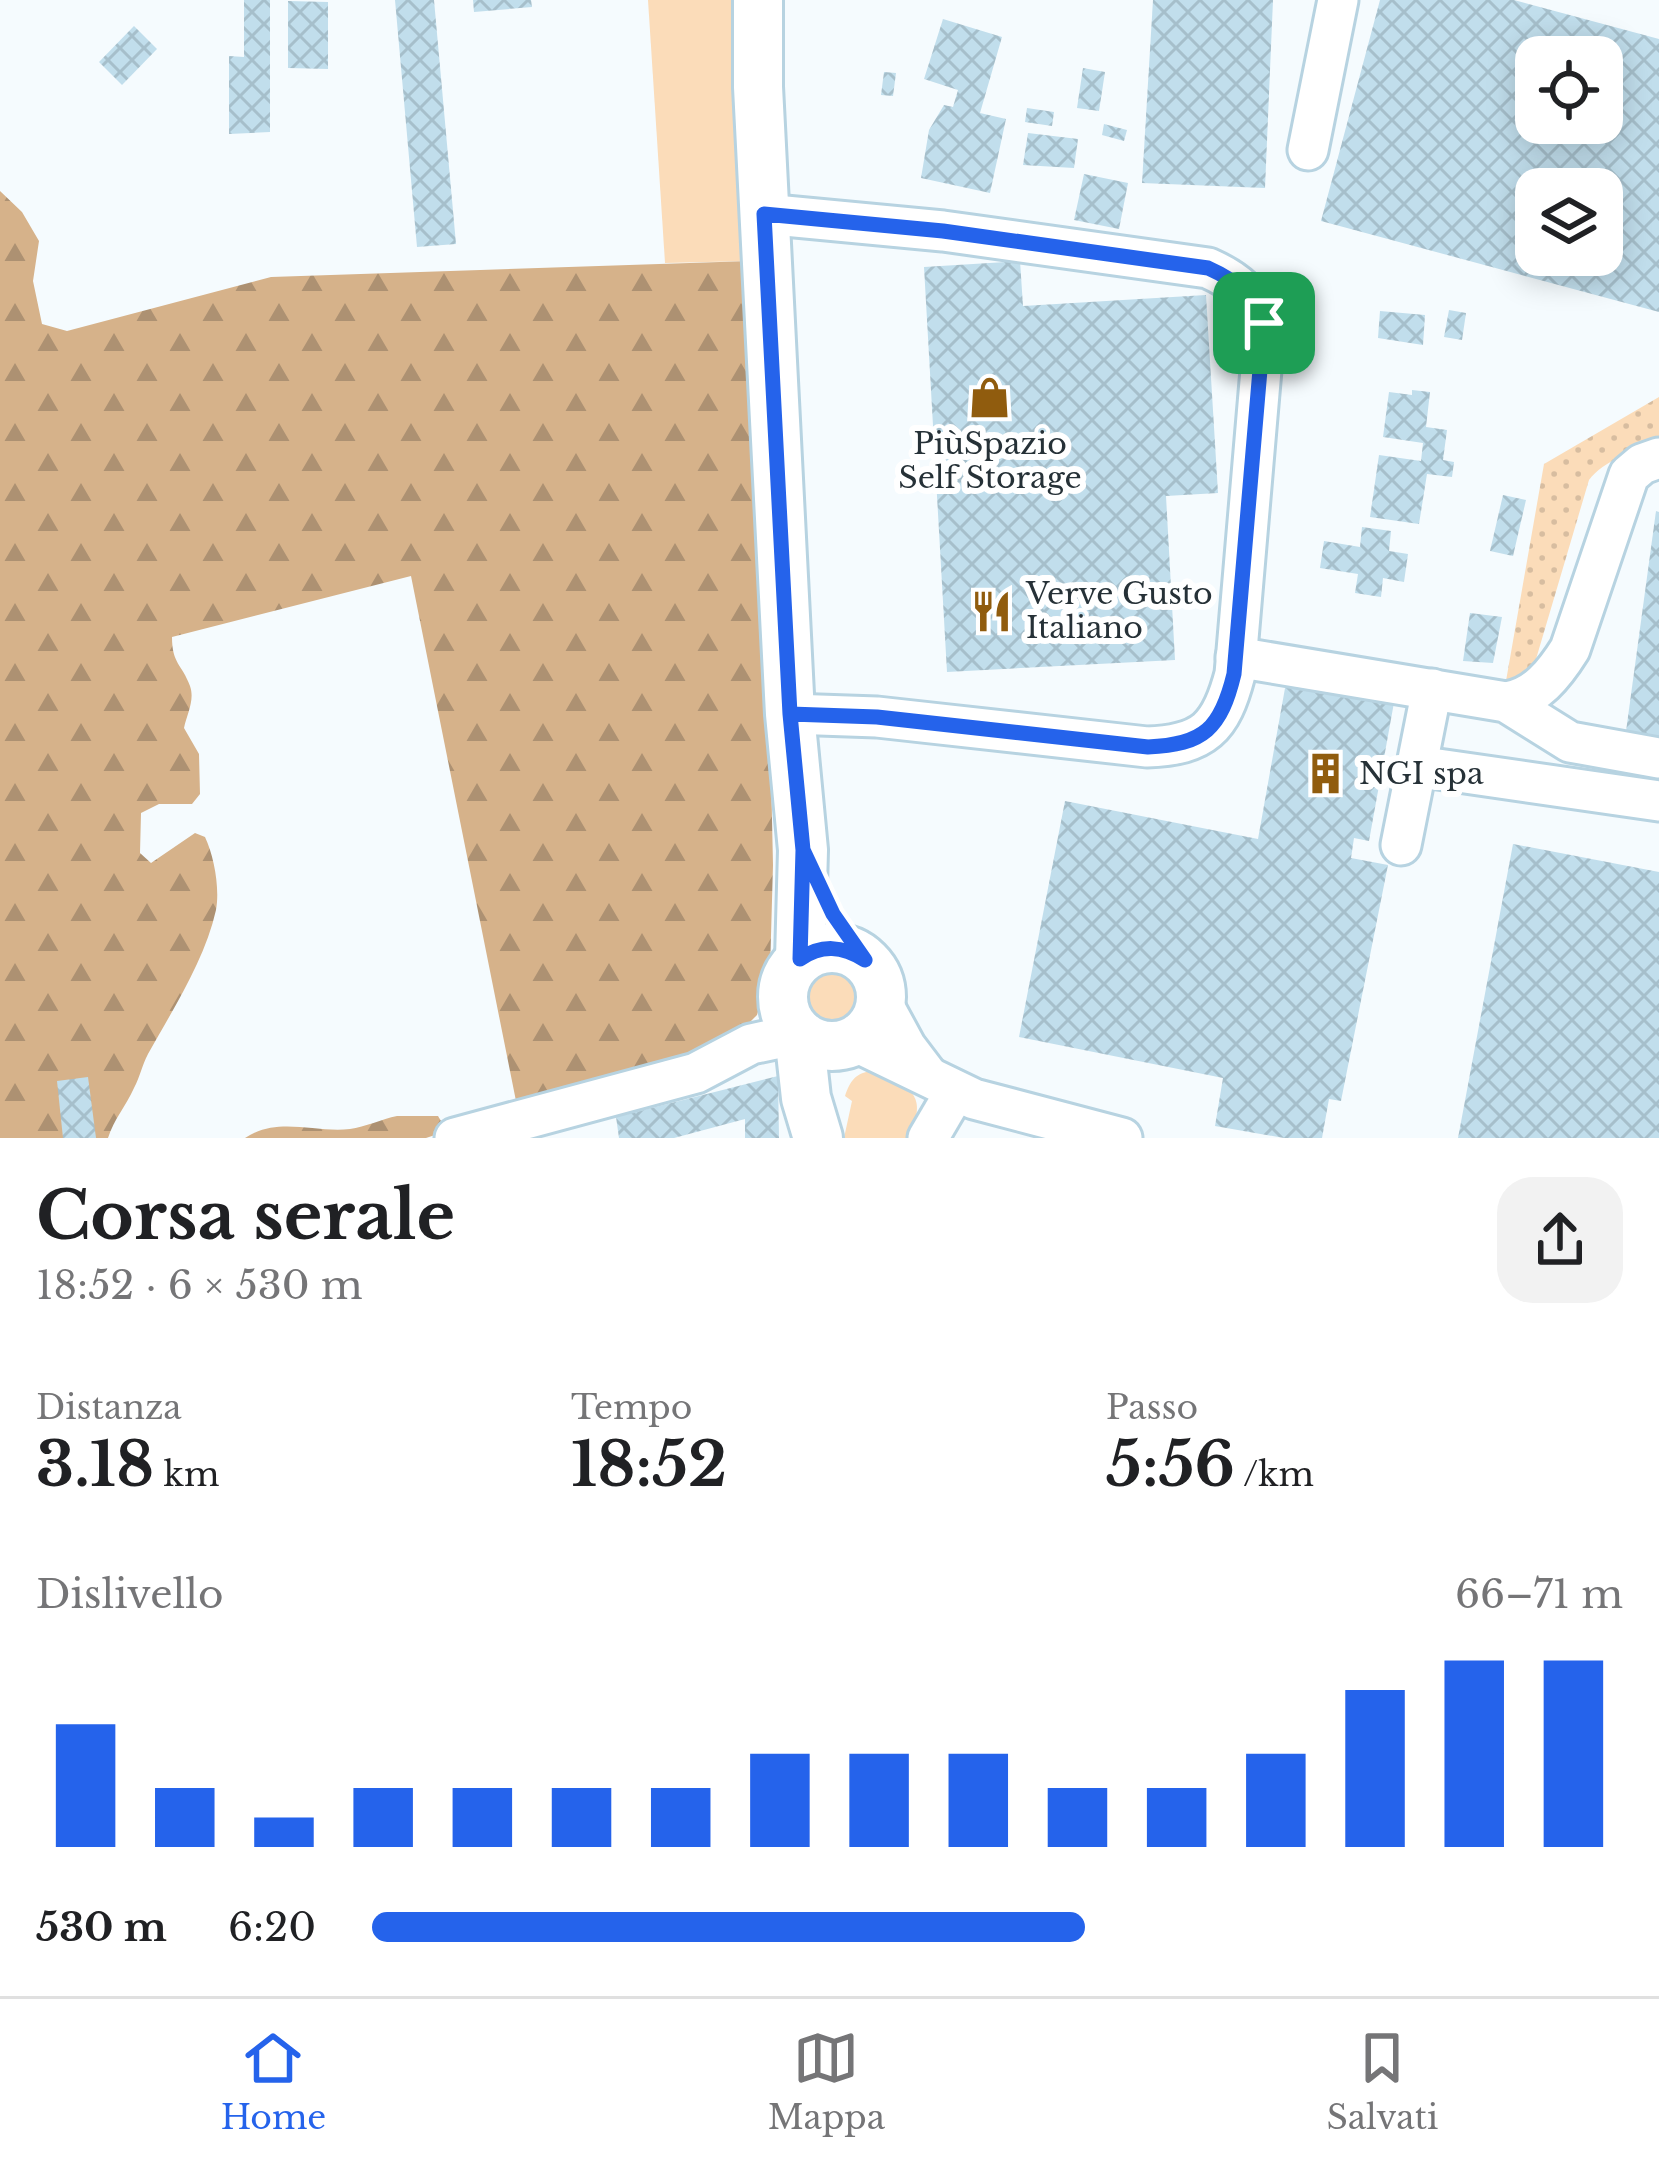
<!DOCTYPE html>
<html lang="it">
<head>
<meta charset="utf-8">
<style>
  :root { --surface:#fff; --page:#f2f2f2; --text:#202124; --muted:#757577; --line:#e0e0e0; --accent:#2563eb }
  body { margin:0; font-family:"Libre Baskerville",serif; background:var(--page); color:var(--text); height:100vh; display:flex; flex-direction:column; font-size:45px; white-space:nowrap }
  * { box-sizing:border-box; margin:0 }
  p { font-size:39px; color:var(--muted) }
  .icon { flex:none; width:66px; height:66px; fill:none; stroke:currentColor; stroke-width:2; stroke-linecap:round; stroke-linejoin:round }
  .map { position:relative; height:1138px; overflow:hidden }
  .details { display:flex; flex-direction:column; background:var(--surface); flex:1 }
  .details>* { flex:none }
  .buttons { position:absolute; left:1515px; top:36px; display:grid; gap:24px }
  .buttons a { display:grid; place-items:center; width:108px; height:108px; border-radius:24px; background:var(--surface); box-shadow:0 6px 30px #0003; font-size:60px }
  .pin { position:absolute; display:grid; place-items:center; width:102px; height:102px; color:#fff; margin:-51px; border-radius:24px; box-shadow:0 6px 18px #0006 }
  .round { display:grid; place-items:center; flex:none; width:126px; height:126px; border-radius:36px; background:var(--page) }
  .head { display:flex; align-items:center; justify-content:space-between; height:204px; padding:0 36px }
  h1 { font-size:66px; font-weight:700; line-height:90px }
  .stats { display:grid; grid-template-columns:repeat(3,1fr); gap:18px; height:204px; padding:12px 36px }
  .stats div { display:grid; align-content:center }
  .stats b { font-size:60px; font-weight:700 }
  .stats small { font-size:33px; font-weight:400 }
  .stats p { font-size:33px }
  .chart { height:336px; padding:24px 36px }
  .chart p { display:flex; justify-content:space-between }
  .chart svg { width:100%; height:216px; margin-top:12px; stroke:var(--accent); stroke-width:6 }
  ul { padding:0 36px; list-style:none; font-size:39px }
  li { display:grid; grid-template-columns:192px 144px 1fr; align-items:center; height:90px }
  li i { height:30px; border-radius:15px; background:var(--accent) }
  .tabs { display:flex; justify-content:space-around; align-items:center; height:168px; border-top:3px solid var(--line); background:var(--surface); font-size:33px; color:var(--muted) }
  .tabs a { display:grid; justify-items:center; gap:6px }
  .tabs .on { color:var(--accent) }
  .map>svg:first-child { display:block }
  .grass { fill:#fbdcb9 }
  .forest { fill:url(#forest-firs) }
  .garden { fill:url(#garden-dots) }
  .building { fill:url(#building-cross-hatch); fill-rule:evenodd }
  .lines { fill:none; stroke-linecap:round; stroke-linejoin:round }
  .minor-casing { stroke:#b7d3e1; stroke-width:45 }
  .major-casing { stroke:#b7d3e1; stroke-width:54 }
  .minor { stroke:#fff; stroke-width:39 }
  .major { stroke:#fff; stroke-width:48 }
  .route-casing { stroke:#fff; stroke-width:24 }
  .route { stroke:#2563eb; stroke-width:15 }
  .labels { text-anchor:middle; stroke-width:12; stroke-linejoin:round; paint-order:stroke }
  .poi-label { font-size:30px; fill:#263137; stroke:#fff; text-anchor:start }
</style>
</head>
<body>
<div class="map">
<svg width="1659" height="1138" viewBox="0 0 1659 1138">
  <defs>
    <pattern id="forest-firs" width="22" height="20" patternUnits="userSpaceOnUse" patternTransform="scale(3)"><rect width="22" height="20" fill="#d6b28a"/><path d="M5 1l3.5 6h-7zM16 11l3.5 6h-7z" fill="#ad9172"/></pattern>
    <pattern id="garden-dots" width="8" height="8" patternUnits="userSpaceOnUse" patternTransform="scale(3)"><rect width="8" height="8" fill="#fbdcb9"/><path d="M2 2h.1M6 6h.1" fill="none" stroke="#d7bda0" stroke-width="1.8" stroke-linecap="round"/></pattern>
    <pattern id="building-cross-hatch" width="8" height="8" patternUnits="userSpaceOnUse" patternTransform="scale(3)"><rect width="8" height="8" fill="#c1deec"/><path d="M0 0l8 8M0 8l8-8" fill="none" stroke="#a6bfcb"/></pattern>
  </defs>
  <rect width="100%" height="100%" fill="#f5fbfe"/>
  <!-- grass -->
  <g class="grass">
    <polygon points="648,0 741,0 750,261 665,263"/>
    <circle cx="833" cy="996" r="25"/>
    <path d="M873 1071C910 1087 930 1094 908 1138H844L852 1101 845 1096C850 1081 856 1072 873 1071Z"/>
  </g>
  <!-- forest -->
  <g class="forest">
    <path d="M0 191 22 212 39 241 33 281 42 324 67 331 271 277 750 261 766 536 773 865 770 971 757 1015 735 1037 704 1052 518 1111 411 576 172 637C172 664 182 664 190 686 195 700 187 714 184 728L199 754 200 794 192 804H159L141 813 140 853 151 863 195 833 205 837C214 856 220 888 216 910 205 960 173 1009 148 1054 142 1065 140 1077 134 1088 126 1106 114 1119 108 1138H0Z"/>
    <path d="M397 1116H438L447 1131 426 1138H245C278 1116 314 1133 350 1129 365 1127 382 1119 397 1116Z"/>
  </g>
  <!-- garden -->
  <path class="garden" d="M1659 397V447C1636 448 1603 461 1589 480L1531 676 1525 683 1506 681 1544 464Z"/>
  <!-- building -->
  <g class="building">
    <polygon points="244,0 270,0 270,132 229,134 229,56 244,57"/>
    <polygon points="395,0 434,0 456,244 417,247"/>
    <polygon points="473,0 531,0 532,7 474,12"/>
    <polygon points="1153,0 1273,0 1265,188 1142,183"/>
    <path d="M1380 0H1514L1659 39V312L1321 221ZM1536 57H1602V123H1536ZM1536 189H1602V255H1536Z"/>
    <polygon points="288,1 328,2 328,69 288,68"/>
    <polygon points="943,19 1002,37 980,113 1006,119 990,193 921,178 929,130 944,105 953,107 958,90 924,79"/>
    <polygon points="134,26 157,49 122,85 99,62"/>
    <polygon points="1083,68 1105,72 1099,111 1077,108"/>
    <polygon points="884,72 896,73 893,96 881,95"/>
    <polygon points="1027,108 1054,112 1052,126 1025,122"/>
    <polygon points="1104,124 1127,130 1124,141 1102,135"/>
    <polygon points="1028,133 1078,139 1074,168 1023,165"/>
    <polygon points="1084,174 1128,183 1119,229 1074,220"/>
    <polygon points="1020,261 1023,306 1206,295 1218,493 1166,496 1175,660 947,672 924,267"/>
    <polygon points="1449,310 1466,313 1462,340 1444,337"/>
    <polygon points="1380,311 1425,315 1423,345 1378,338"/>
    <polygon points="1412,390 1430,392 1426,427 1447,430 1443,460 1454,462 1452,477 1427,474 1419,524 1370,517 1379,455 1421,461 1423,443 1383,437 1389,392 1412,395"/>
    <polygon points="1503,495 1526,500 1513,556 1490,551"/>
    <polygon points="1656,511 1659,512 1659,751 1624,746"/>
    <polygon points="1362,527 1391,531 1389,551 1408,554 1404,582 1383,578 1381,597 1355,593 1358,574 1320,568 1324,541 1360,547"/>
    <polygon points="1470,613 1502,617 1493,663 1463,661"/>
    <polygon points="1287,677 1395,697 1369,841 1354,838 1351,858 1388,865 1341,1101 1329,1099 1322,1138 1284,1138 1215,1126 1223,1078 1019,1037 1065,801 1258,839"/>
    <polygon points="1513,844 1659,872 1659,1138 1458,1138"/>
    <polygon points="778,1076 779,1138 745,1138 745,1119 674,1138 619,1138 616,1117"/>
    <polygon points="88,1077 96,1138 63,1138 57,1081"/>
  </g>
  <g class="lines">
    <defs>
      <g id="minor">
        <polyline points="1308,150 1338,0"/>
        <path d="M764 214 943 231 1208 268C1237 281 1251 294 1265 323L1235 674C1221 728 1204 745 1147 747L877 717 790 714"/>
        <polyline points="1236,657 1506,702 1570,742 1659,758"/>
        <path d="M1506 702C1536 698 1555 673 1570 649L1629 475 1642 464 1659 458"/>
        <polyline points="1417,766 1659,801"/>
        <polyline points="1401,845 1432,689"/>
        <polyline points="881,1001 906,1047 928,1076"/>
        <polyline points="854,1041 974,1099 1122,1138"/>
        <polyline points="455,1138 696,1073 751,1044 799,1034"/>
        <polyline points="928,1138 955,1092"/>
      </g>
      <g id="major">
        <polyline points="758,0 758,87 790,714 803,850 800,959"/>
        <circle cx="832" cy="997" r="49"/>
        <polyline points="799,1034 806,1098 818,1138"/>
      </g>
    </defs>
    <!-- minor casing -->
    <use href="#minor" class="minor-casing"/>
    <!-- major casing -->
    <use href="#major" class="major-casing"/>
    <!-- minor -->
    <use href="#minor" class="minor"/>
    <!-- major -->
    <use href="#major" class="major"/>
  </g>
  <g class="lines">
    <defs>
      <path id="route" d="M1264 323C1251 294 1237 281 1208 268L943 231 764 214 790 714 803 850 800 959C822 944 842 946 865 960L833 914 803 850 790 714 877 717 1148 747C1204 745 1221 728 1234 674L1264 323"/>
    </defs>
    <!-- route casing -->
    <use href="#route" class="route-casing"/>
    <!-- route -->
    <use href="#route" class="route"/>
  </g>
  <!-- icons -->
  <defs>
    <symbol id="shop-bare" viewBox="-9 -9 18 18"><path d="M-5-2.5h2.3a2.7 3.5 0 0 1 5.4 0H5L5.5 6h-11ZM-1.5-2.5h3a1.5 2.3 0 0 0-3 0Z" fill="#905c0e" stroke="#fff" stroke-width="2.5" paint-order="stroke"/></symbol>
    <symbol id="restaurant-bare" viewBox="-9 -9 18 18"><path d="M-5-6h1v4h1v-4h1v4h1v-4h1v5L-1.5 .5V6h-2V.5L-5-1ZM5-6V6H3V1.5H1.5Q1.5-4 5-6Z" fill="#905c0e" stroke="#fff" stroke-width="2.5" paint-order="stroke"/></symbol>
    <symbol id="building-bare" viewBox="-9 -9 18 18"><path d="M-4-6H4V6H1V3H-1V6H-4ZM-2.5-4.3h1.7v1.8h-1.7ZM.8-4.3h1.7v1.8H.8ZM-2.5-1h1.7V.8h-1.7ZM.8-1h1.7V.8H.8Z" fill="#905c0e" stroke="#fff" stroke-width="2.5" paint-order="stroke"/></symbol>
  </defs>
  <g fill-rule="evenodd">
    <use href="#shop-bare" x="960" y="368" width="59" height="59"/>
    <use href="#restaurant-bare" x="962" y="582" width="59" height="59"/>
    <use href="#building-bare" x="1296" y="744" width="59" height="59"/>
  </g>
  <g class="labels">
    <!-- poi labels -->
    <g class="poi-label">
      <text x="990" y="454" text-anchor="middle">PiùSpazio<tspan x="990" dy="34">Self Storage</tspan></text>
      <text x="1026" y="604">Verve Gusto<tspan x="1026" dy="34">Italiano</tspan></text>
      <text x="1359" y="784">NGI spa</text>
    </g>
  </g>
</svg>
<div class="buttons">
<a><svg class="icon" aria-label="locate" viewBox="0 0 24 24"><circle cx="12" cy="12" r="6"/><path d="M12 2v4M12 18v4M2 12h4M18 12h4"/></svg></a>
<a><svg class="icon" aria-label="layers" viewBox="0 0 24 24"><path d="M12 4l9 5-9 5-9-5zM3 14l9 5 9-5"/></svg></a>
</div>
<div class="pin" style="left:1264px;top:323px;background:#1e9e55"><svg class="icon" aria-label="arrive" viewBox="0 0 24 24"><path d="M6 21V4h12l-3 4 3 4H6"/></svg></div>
</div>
<section class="details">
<div class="head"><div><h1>Corsa serale</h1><p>18:52 · 6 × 530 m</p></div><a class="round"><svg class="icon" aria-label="share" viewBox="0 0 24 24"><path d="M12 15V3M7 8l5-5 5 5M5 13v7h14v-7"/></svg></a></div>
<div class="stats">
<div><p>Distanza</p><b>3.18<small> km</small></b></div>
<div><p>Tempo</p><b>18:52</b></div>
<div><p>Passo</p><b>5:56<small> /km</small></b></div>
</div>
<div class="chart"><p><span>Dislivello</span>66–71 m</p>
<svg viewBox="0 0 160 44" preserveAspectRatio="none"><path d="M5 44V19M15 44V32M25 44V38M35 44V32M45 44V32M55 44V32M65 44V32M75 44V25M85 44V25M95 44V25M105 44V32M115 44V32M125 44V25M135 44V12M145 44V6M155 44V6"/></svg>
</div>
<ul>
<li><b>530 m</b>6:20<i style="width:57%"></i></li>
</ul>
</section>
<nav class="tabs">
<a class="on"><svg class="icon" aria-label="home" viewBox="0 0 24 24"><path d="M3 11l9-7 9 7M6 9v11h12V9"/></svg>Home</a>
<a><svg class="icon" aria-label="map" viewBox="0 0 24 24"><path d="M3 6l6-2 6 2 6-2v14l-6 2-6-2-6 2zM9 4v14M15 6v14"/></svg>Mappa</a>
<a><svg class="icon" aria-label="saved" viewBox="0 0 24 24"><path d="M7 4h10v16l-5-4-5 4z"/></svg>Salvati</a>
</nav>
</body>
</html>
